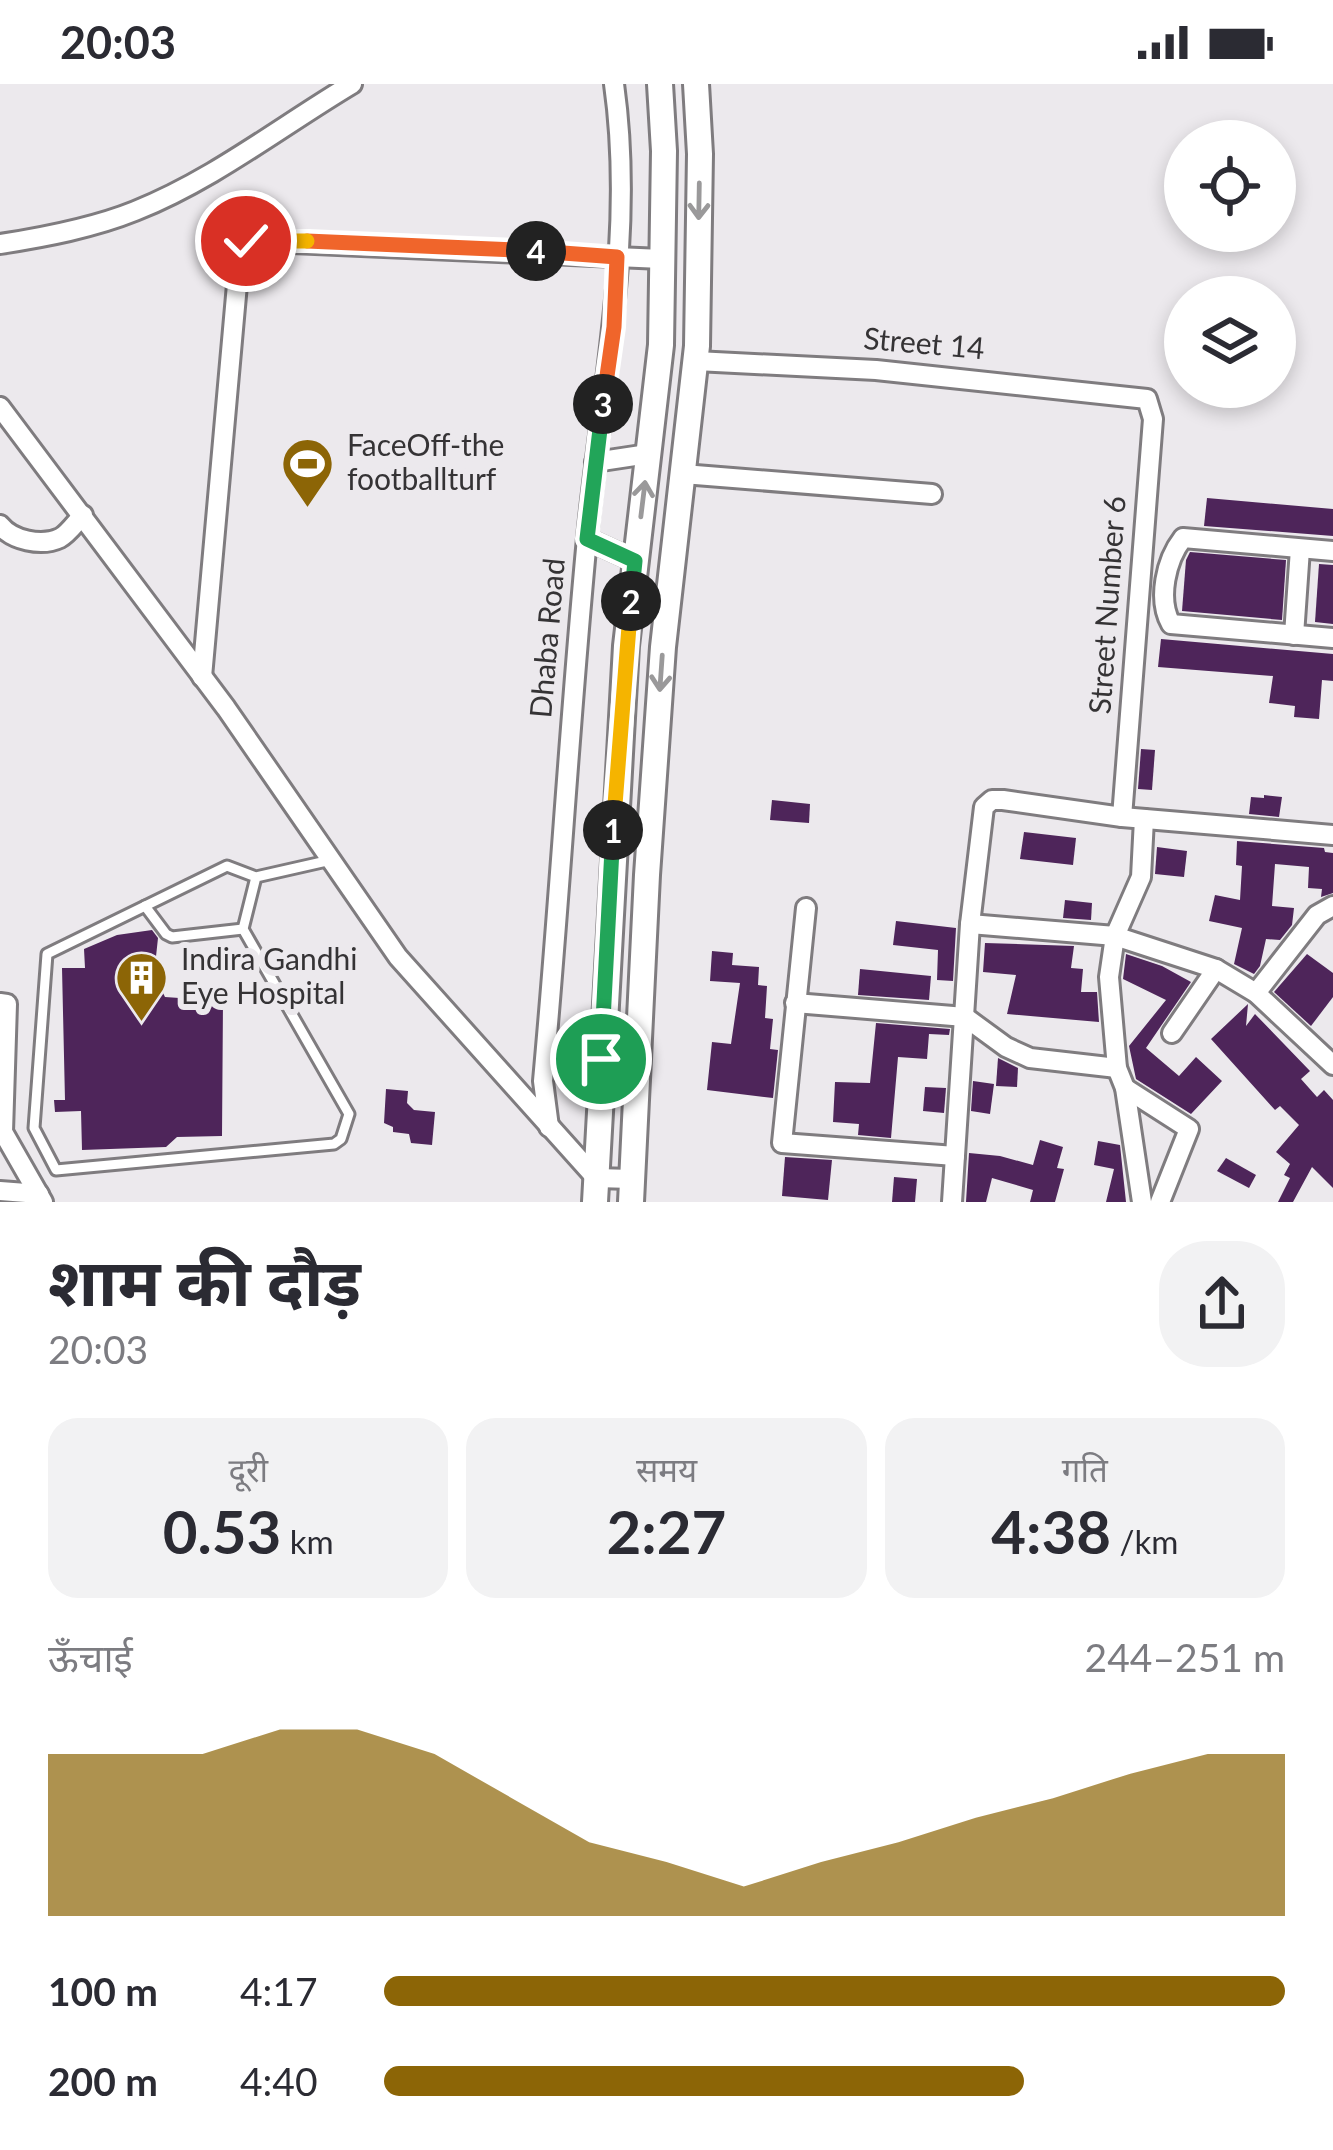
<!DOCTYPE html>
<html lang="hi">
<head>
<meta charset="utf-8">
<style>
  :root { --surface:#fff; --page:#f2f2f3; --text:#2b2b33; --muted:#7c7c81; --accent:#8c6506 }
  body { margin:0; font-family:Lato,"Noto Sans Devanagari",sans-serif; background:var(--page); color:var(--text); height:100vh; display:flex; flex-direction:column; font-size:45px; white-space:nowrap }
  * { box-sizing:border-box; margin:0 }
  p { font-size:39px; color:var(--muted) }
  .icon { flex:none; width:66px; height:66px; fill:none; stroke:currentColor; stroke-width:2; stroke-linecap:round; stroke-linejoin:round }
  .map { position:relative; height:1118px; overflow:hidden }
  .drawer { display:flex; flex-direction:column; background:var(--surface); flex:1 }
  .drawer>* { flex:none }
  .tools { position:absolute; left:1164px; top:36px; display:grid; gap:24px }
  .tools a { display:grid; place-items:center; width:132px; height:132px; border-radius:50%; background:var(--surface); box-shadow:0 6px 18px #0003; font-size:60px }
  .pin { position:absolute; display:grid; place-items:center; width:102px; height:102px; color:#fff; margin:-51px; border:6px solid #fff; border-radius:50%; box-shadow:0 3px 12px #0007 }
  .km { position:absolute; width:60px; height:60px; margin:-30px; border-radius:50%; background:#222; color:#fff; font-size:33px; line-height:60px; text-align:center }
  .round { display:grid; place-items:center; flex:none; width:126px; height:126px; border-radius:48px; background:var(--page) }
  .head { display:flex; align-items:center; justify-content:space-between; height:204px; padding:0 48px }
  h1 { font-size:66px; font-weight:700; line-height:90px }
  .metrics { display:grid; grid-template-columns:repeat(3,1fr); gap:18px; height:204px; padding:12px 48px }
  .metrics div { display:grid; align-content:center; border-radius:30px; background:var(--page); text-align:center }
  .metrics b { font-size:60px; font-weight:700 }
  .metrics small { font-size:33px; font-weight:400 }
  .metrics p { font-size:33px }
  .chart { height:336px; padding:24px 48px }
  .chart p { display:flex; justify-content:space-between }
  .chart svg { width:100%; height:216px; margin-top:12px; fill:var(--accent); opacity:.7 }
  ul { padding:0 48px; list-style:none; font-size:39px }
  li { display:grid; grid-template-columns:192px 144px 1fr; align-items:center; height:90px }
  li i { height:30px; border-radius:15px; background:var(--accent) }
  .status { display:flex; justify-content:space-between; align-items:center; height:84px; padding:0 60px; background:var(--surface); direction:ltr }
  .status svg { height:33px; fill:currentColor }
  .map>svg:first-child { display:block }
  .building { fill:#4e255a }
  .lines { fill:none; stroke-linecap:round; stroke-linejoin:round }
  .service-casing { stroke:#7f7c7f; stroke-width:15 }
  .minor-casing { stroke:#7f7c7f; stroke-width:24 }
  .tertiary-casing { stroke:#7f7c7f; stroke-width:30 }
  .service { stroke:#fff; stroke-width:9 }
  .minor { stroke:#fff; stroke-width:18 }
  .tertiary { stroke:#fff; stroke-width:24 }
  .oneway { stroke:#9a999a }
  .split-1-casing { stroke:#fff; stroke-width:24 }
  .split-2-casing { stroke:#fff; stroke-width:24 }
  .split-3-casing { stroke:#fff; stroke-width:24 }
  .split-4-casing { stroke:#fff; stroke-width:24 }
  .split-5-casing { stroke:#fff; stroke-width:24 }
  .split-6-casing { stroke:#fff; stroke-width:24 }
  .split-1 { stroke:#22a559; stroke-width:15 }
  .split-2 { stroke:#f5b400; stroke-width:15 }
  .split-3 { stroke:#22a559; stroke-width:15 }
  .split-4 { stroke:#f0652b; stroke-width:15 }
  .split-5 { stroke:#f0652b; stroke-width:15 }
  .split-6 { stroke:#f5b400; stroke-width:15 }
  .labels { text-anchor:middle; stroke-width:12; stroke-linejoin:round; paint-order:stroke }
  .street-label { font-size:30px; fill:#353335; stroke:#ece9ed }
  .poi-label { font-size:30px; fill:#353335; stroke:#ece9ed; text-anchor:start }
</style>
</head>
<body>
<div class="status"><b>20:03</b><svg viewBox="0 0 49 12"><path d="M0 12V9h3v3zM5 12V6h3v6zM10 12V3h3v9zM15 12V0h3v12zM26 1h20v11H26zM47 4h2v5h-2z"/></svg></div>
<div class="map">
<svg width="1333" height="1118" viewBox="0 0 1333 1118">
  <rect width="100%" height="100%" fill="#ece9ed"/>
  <!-- building -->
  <g class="building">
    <polygon points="1207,414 1333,425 1333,452 1204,442"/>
    <polygon points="1190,468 1286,476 1282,536 1182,527 1186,476"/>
    <polygon points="1319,480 1333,481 1333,540 1315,538"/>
    <polygon points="1161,555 1333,570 1333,597 1322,596 1319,635 1294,633 1295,622 1269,619 1273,592 1158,583"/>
    <polygon points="1141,665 1155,666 1152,706 1138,705"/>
    <polygon points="1264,711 1282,713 1279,733 1249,730 1251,713 1264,714"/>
    <polygon points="772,716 810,720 809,739 770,736"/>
    <polygon points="1024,748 1076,754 1073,781 1020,775"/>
    <polygon points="1237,757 1324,764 1325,768 1333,769 1333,809 1321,813 1322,805 1308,804 1309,783 1275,780 1272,822 1294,824 1292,841 1280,856 1266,855 1260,882 1254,890 1234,880 1242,844 1209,837 1215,811 1240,816 1242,782 1236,781"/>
    <polygon points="1157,763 1187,767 1184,793 1155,790"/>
    <polygon points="1065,816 1092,819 1091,836 1063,834"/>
    <polygon points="896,837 956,844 953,897 937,896 938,866 893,861"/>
    <polygon points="152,846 158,854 154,891 165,913 223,917 222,1052 177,1053 166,1063 82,1066 81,1027 55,1028 54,1016 65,1016 62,884 85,884 84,865 117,851"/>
    <polygon points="985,859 1074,862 1071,884 1083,885 1081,908 1097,908 1099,938 1007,930 1016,891 983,888"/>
    <polygon points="712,867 733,869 732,881 759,883 758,901 767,902 765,934 773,935 770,965 778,966 773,1014 707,1006 712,958 731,960 740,899 710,897"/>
    <polygon points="1126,870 1162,882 1191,898 1146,964 1179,992 1196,973 1222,997 1191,1030 1136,995 1129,962 1166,916 1123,895"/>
    <polygon points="1307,870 1333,889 1333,913 1311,942 1274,908"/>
    <polygon points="860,885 931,892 929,916 858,911"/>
    <polygon points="1248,920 1246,942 1255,930 1310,987 1301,995 1317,1013 1324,1006 1333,1016 1333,1104 1312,1083 1293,1118 1278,1118 1290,1094 1284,1091 1290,1080 1276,1068 1299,1041 1280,1022 1275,1026 1211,955"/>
    <polygon points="876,939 950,945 949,951 929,950 927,975 898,973 891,1054 858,1051 859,1040 833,1038 835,998 870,999"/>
    <polygon points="998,974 1018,984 1017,1003 996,1002"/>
    <polygon points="973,997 994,1000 990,1030 971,1027"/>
    <polygon points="925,1003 946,1004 944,1029 923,1027"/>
    <polygon points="386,1005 408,1007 407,1019 414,1026 435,1028 432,1061 411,1059 409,1050 393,1048 393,1043 384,1039"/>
    <polygon points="1040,1056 1063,1063 1057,1084 1064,1085 1055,1118 1030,1118 1033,1106 992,1094 986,1118 966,1118 969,1069 1000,1072 1033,1081"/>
    <polygon points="1098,1057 1120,1061 1126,1118 1106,1118 1114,1085 1094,1081"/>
    <polygon points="785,1073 832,1076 828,1116 782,1112"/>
    <polygon points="1226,1074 1256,1091 1249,1104 1217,1087"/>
    <polygon points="894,1093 917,1095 915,1118 892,1118"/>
  </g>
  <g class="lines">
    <defs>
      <g id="service">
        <polyline points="256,793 243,845 349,1030 341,1055 334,1060 56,1086 34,1044 47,870 227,782 256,793 331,776"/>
        <polyline points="145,822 166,850 172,853 243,845"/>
      </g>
      <g id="minor">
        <path d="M0 160C45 153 93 144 135 127 213 96 280 43 352 0"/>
        <polyline points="696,277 876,286 1147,315 1153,335 1122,733"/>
        <polyline points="0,323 226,624 398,873 596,1094 632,1095"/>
        <polyline points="595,378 648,370"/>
        <polyline points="683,390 932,410"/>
        <path d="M0 441C12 456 41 463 60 454 68 450 77 437 83 431"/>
        <polyline points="587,455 635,477"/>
        <path d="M1333 467 1183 454C1166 476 1157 515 1171 540L1333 554"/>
        <polyline points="1294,551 1300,465"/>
        <polyline points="202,593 239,178 246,157 662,175"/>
        <polyline points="806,824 782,1059 955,1072"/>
        <polyline points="970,840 1115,852 1216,885 1256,909 1333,981"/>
        <polyline points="1256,909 1317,831 1333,822"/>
        <polyline points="0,919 7,920 3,1048 43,1118"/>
        <polyline points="795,919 965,933 1006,963 1030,974 1117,984"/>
        <polyline points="1172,949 1216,885"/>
        <polyline points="1125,1004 1189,1045 1160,1118"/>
        <path d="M549 1043 543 997C560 813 570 628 588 444 603 297 635 148 614 0"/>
        <polyline points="0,1107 39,1110"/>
        <polyline points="952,1118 970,840 984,723 992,716 1003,716 1122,733 1333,751"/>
        <polyline points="1142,1118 1125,1004 1117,984 1109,893 1115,852 1141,793 1144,735"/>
      </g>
      <g id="tertiary">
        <polyline points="595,1118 626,562 661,261 664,67 660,0"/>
        <polyline points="631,1118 647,791 663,563 697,262 700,70 696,0"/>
      </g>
    </defs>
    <!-- service casing -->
    <use href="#service" class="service-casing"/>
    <!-- minor casing -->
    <use href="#minor" class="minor-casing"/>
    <!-- tertiary casing -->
    <use href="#tertiary" class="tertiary-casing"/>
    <!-- service -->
    <use href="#service" class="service"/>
    <!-- minor -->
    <use href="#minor" class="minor"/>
    <!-- tertiary -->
    <use href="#tertiary" class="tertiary"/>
  </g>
  <!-- one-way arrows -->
  <defs><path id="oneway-shaft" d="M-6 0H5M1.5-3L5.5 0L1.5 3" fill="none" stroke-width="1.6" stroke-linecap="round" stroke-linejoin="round" transform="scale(3)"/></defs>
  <g class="oneway">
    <use href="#oneway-shaft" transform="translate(699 117) rotate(91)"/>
    <use href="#oneway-shaft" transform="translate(643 415) rotate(-83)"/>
    <use href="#oneway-shaft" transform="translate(661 589) rotate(94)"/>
  </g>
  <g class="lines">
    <defs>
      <polyline id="split-1" points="601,975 613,746"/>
      <polyline id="split-2" points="613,746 631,517"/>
      <polyline id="split-3" points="603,320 587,455 635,477 631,517"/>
      <polyline id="split-4" points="536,167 617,173 614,243 603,320"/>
      <polyline id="split-5" points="307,157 536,167"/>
      <polyline id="split-6" points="246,157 307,157"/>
    </defs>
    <!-- split-1 casing -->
    <use href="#split-1" class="split-1-casing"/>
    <!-- split-2 casing -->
    <use href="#split-2" class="split-2-casing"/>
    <!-- split-3 casing -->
    <use href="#split-3" class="split-3-casing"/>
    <!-- split-4 casing -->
    <use href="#split-4" class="split-4-casing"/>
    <!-- split-5 casing -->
    <use href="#split-5" class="split-5-casing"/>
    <!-- split-6 casing -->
    <use href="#split-6" class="split-6-casing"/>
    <!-- split-1 -->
    <use href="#split-1" class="split-1"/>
    <!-- split-2 -->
    <use href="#split-2" class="split-2"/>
    <!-- split-3 -->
    <use href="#split-3" class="split-3"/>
    <!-- split-4 -->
    <use href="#split-4" class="split-4"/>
    <!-- split-5 -->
    <use href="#split-5" class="split-5"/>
    <!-- split-6 -->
    <use href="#split-6" class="split-6"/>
  </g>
  <!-- icons -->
  <defs>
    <symbol id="stadium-pin" viewBox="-11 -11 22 30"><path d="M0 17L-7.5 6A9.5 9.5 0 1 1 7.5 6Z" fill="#8c6506" stroke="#ece9ed"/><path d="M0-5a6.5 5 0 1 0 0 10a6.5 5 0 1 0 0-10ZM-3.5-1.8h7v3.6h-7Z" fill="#fff"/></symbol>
    <symbol id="building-pin" viewBox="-11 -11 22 30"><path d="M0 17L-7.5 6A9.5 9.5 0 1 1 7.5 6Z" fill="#8c6506" stroke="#ece9ed"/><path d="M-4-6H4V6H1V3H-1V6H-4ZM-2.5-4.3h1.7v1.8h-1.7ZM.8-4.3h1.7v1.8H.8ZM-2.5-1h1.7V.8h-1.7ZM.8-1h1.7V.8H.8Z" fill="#fff"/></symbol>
  </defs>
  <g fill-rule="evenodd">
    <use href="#stadium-pin" x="278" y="350" width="59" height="81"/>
    <use href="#building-pin" x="112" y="864" width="59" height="81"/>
  </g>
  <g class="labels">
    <!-- street labels -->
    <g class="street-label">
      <text transform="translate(924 260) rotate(5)" y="10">Street 14</text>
      <text transform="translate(1108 521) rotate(-86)" y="10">Street Number 6</text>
      <text transform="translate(548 554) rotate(-85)" y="10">Dhaba Road</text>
    </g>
    <!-- poi labels -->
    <g class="poi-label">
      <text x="347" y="372">FaceOff-the<tspan x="347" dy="34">footballturf</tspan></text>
      <text x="181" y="886">Indira Gandhi<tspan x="181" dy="34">Eye Hospital</tspan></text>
    </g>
  </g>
</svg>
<div class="tools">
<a><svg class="icon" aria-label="locate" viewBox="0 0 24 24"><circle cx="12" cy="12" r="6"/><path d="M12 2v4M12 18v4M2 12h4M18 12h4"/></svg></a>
<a><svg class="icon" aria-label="layers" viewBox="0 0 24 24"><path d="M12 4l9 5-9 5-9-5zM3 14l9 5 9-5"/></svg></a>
</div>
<div class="pin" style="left:601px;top:975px;background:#1e9e55"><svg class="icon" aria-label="arrive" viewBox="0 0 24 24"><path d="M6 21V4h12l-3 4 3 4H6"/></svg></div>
<div class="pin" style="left:246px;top:157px;background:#d93025"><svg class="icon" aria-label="check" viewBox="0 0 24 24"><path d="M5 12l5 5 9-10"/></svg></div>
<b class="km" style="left:613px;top:746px">1</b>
<b class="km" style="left:631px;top:517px">2</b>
<b class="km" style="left:603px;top:320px">3</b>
<b class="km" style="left:536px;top:167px">4</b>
</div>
<section class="drawer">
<div class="head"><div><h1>शाम की दौड़</h1><p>20:03</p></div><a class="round"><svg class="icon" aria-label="share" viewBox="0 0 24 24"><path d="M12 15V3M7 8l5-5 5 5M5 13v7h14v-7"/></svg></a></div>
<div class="metrics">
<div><p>दूरी</p><b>0.53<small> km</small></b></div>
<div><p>समय</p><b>2:27</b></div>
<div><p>गति</p><b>4:38<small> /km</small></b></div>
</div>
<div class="chart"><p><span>ऊँचाई</span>244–251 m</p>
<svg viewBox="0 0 160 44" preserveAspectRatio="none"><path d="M0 44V11L10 11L20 11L30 6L40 6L50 11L60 20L70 29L80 33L90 38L100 33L110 29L120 24L130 20L140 15L150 11L160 11V44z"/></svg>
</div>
<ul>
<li><b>100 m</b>4:17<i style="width:100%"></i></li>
<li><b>200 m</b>4:40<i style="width:71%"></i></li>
</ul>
</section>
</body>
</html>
